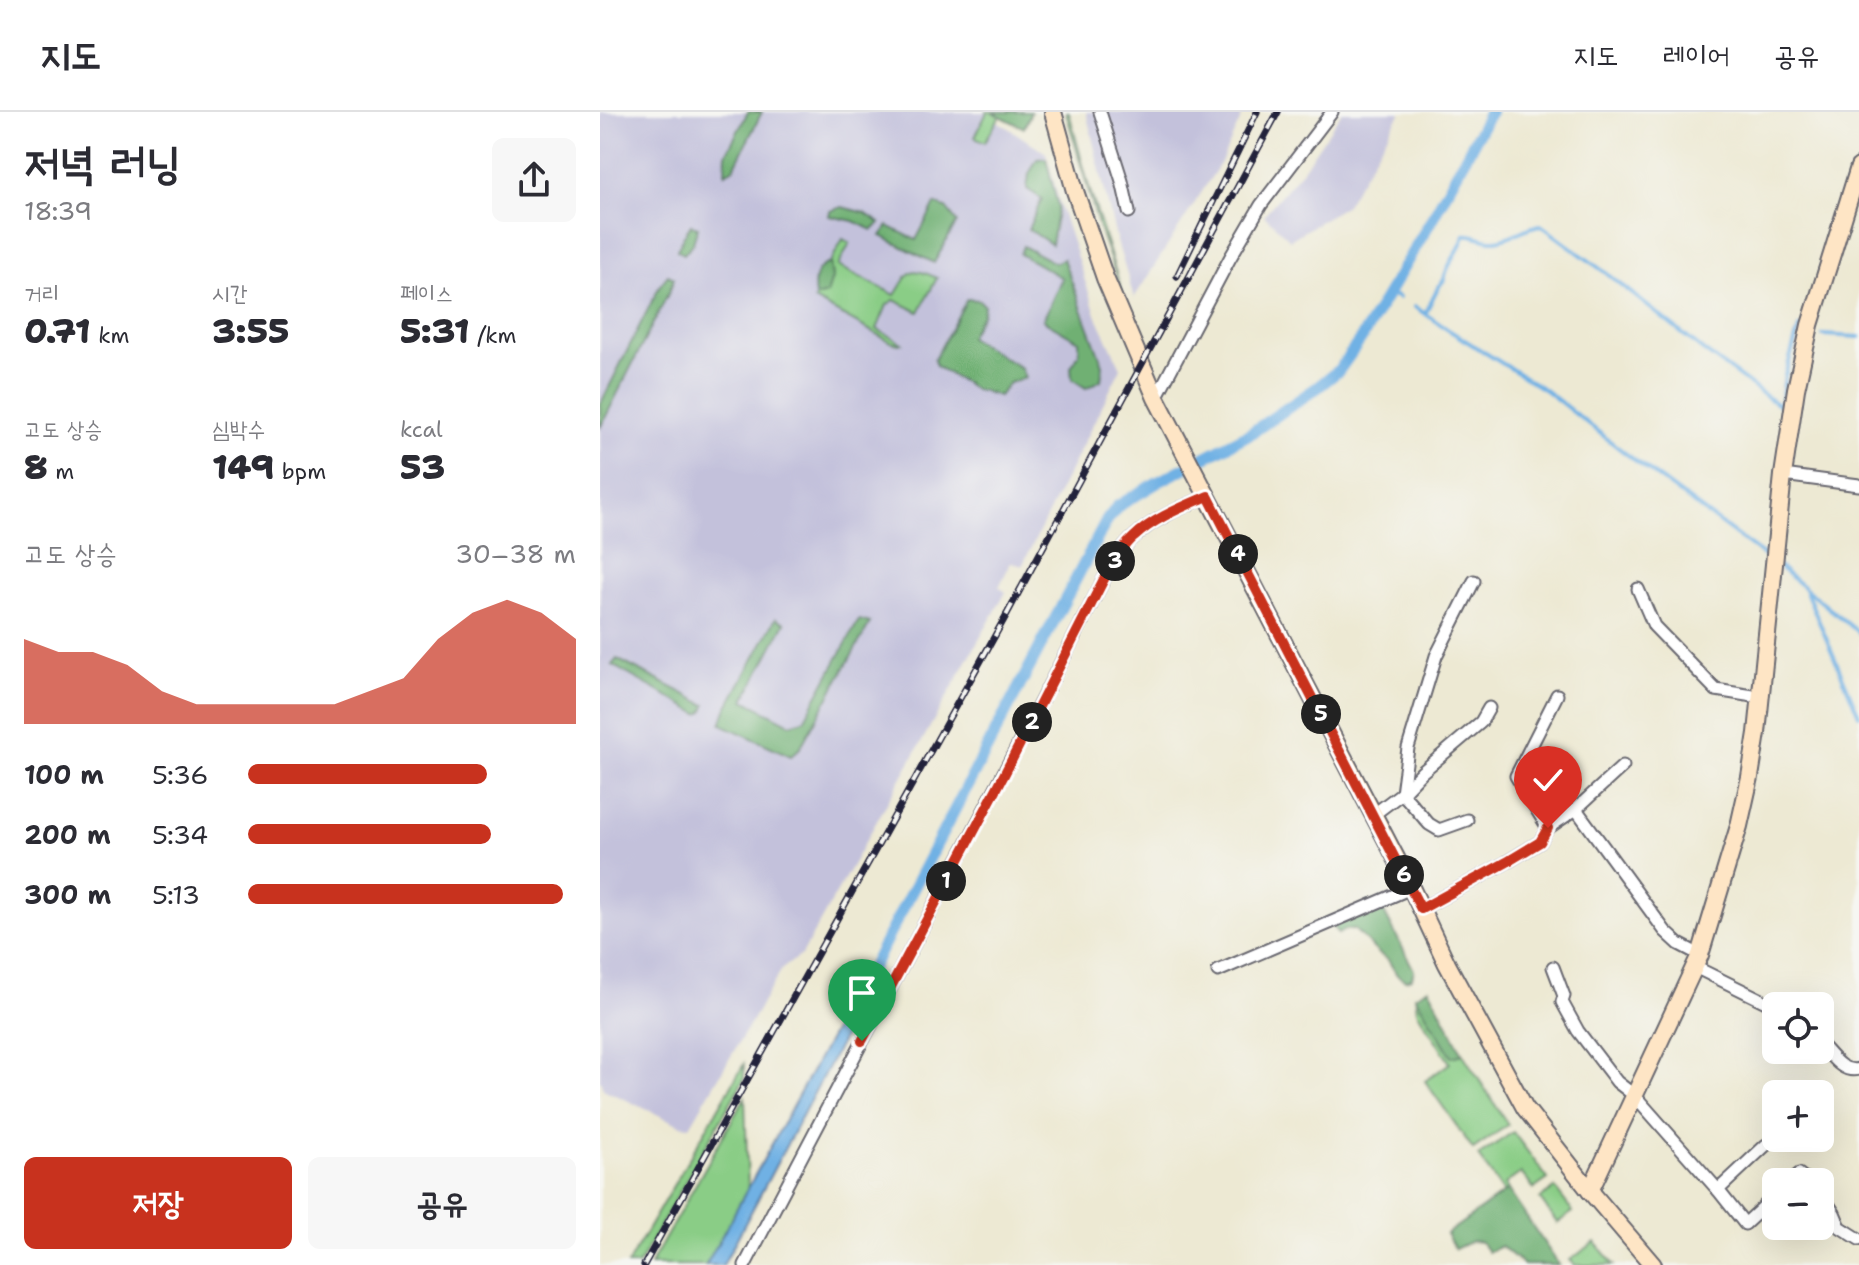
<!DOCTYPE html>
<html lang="ko">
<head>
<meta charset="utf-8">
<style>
  :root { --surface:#fff; --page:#f7f7f7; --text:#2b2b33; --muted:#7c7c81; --line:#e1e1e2; --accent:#c8321e }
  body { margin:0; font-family:"Shantell Sans","Poor Story",sans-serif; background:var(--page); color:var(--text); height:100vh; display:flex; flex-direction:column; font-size:30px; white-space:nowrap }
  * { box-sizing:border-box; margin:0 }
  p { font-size:26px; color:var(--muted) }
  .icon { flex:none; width:44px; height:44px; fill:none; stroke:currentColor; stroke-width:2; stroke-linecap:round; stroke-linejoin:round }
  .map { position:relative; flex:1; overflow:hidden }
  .panel { display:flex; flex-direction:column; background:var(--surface); width:600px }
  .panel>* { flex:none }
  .buttons { position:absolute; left:1162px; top:880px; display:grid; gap:16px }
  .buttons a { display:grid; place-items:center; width:72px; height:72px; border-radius:12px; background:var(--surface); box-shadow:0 8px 32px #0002; font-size:40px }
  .pin { position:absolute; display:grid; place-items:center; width:68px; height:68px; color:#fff; margin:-82px -34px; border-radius:50% 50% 50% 0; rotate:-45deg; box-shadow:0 0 8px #0007 }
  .pin .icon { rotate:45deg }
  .km { position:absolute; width:40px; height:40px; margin:-20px; border-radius:50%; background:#222; color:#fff; font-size:22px; line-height:40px; text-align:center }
  .round { display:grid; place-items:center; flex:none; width:84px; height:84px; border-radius:12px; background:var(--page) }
  .summary { display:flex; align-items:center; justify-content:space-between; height:136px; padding:0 24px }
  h1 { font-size:44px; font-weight:800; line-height:60px }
  .stats { display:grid; grid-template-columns:repeat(3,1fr); gap:12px; height:136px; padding:8px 24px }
  .stats div { display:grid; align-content:center }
  .stats b { font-size:34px; font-weight:800 }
  .stats small { font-size:22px; font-weight:400 }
  .stats p { font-size:22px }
  .chart { height:224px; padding:16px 24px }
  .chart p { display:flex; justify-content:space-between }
  .chart svg { width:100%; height:144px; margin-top:8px; fill:var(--accent); opacity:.7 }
  .primary-button { display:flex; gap:16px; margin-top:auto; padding:16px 24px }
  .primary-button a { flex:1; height:92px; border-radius:12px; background:var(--accent); color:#fff; font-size:32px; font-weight:800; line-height:92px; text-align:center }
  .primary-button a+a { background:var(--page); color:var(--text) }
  ul { padding:0 24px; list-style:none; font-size:26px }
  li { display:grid; grid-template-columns:128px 96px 1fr; align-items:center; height:60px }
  li i { height:20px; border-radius:10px; background:var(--accent) }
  header { display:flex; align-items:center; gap:48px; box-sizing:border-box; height:112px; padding:0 40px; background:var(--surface); border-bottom:2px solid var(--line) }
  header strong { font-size:38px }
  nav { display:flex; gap:44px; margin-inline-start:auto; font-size:28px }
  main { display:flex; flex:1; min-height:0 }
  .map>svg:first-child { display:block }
  .industrial { fill:#c3c1db }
  .green { fill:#8acd86; stroke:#567860; stroke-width:2 }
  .forest { fill:#6fb073; stroke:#486957; stroke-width:2 }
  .water { fill:#70b1e4; stroke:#496a90; stroke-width:2 }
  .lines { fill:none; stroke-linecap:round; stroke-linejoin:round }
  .stream { stroke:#70b1e4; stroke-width:4 }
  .canal { stroke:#70b1e4; stroke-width:12 }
  .street-casing { stroke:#696870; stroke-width:15 }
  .secondary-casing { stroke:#696870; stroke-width:20 }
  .street { stroke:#fff; stroke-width:11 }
  .secondary { stroke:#fee5c5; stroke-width:16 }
  .rail-casing { stroke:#22223b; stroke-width:7 }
  .rail { stroke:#f6f6f2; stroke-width:4; stroke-dasharray:12; stroke-linecap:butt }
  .route-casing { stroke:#fff; stroke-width:16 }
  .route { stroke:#c8321e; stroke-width:10 }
</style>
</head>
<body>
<header>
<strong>지도</strong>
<nav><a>지도</a><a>레이어</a><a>공유</a></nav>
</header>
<main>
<section class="panel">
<div class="summary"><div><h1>저녁 러닝</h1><p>18:39</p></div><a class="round"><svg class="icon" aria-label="share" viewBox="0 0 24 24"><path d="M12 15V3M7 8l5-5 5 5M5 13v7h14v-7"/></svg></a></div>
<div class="stats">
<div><p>거리</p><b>0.71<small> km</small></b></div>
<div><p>시간</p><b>3:55</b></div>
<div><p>페이스</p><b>5:31<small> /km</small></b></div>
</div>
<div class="stats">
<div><p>고도 상승</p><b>8<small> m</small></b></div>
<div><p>심박수</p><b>149<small> bpm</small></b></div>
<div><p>kcal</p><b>53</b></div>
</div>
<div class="chart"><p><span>고도 상승</span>30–38 m</p>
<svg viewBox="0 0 160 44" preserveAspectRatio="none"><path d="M0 44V18L10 22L20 22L30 26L40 34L50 38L60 38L70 38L80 38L90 38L100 34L110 30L120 18L130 10L140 6L150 10L160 18V44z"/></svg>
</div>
<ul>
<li><b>100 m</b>5:36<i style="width:73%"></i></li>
<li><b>200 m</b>5:34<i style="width:74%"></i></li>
<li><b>300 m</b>5:13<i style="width:96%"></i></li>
</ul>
<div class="primary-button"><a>저장</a><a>공유</a></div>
</section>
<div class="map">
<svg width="1259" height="1153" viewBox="0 0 1259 1153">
  <rect width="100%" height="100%" fill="#f6f6f2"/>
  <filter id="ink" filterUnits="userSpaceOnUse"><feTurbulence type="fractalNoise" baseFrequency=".0125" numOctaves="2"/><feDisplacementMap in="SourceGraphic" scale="16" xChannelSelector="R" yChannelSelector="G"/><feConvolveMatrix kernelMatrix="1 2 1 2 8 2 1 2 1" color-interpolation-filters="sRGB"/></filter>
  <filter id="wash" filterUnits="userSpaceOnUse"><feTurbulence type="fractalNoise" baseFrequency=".006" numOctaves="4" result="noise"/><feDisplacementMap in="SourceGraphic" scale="32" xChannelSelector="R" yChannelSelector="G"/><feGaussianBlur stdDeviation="1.8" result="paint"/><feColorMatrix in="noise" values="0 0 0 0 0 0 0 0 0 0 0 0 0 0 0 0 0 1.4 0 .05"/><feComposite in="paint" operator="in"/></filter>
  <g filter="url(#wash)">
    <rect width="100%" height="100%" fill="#ede9d3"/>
    <!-- industrial -->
    <g class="industrial">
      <polygon points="0,0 387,0 399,10 446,41 461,97 497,205 521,256 422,454 411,450 399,475 406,480 202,842 182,857 90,1014 80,1013 3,977 2,969 0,969"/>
      <polygon points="486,0 644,0 621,50 534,186 516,126"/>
      <polygon points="742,0 801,0 746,93 690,128 664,103 704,56"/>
    </g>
    <!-- green -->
    <g class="green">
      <polygon points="387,0 392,0 400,4 385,30 375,25"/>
      <polygon points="466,0 469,0 489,75 522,180 499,116"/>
      <path d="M243 127 250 131 238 154 295 183C310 160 308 152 337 166L319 200 294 188 287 193 277 217 302 231 299 232 291 230 214 188 215 185 227 182 232 166 230 151Z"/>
      <polygon points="815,884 852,944 863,942 908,1013 873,1037 825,969 850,951 817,899"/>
      <polygon points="144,952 144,967 38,1153 27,1153"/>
      <polygon points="145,985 148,1076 106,1153 50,1153"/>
      <polygon points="913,1020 948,1067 934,1077 921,1061 905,1072 908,1078 904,1081 878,1044"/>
      <polygon points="955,1076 973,1100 957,1111 940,1087"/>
      <polygon points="995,1130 1014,1153 975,1153 970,1148"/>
    </g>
    <!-- forest -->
    <g class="forest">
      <polygon points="148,0 162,0 134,56 125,61 126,42"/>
      <polygon points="392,0 431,0 424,16"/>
      <polygon points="446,46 458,95 451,132 428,117 442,87 427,77 429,62 437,47"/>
      <polygon points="335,92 346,96 357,110 334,151 281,124 288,114 316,128"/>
      <polygon points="242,95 265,101 280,111 273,118 253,109 229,104 230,99"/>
      <polygon points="91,113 98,115 93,131 84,142 77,138 83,125"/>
      <polygon points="423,134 455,151 463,147 503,253 501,268 486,276 472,267 471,255 479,242 479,229 443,208 462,166 420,142"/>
      <path d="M230 151 232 166 227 182 215 185C213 170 214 155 230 151Z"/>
      <polygon points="68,163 74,166 70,178 0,316 0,293 60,173"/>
      <polygon points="367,187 379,188 384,193 383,201 369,225 421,256 425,266 409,271 399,284 375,277 336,254 334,248"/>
      <polygon points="176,506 185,511 144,588 190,612 204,608 259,508 270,511 200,636 191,644 121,612 126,598"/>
      <polygon points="17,547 106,593 104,599 99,602 12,553"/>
      <polygon points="782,796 814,858 812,866 805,868 797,863 788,848 778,841 754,817 745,818 738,822 733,815 760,801"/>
      <polygon points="829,876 863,942 852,945 815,884"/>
      <polygon points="908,1078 959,1153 924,1153 901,1134 888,1140 881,1130 872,1129 855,1137 846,1122"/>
    </g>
    <!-- water -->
    <polygon class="water" points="247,894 249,915 123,1153 106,1153"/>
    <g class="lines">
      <!-- stream -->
      <g class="stream">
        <polyline points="789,181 799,186"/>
        <polyline points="815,195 847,217 945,278 1025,341 1171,449"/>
        <path d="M825 202C831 191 835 177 844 168 846 151 861 140 864 123 874 121 882 129 896 128 912 126 925 115 941 113L1010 164 1104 239 1178 293 1181 291 1185 263 1199 216"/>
        <polyline points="1223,223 1259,225"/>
        <polyline points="1178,454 1259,521"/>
        <polyline points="1205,477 1259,603"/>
      </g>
      <!-- canal -->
      <polyline class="canal" points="241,914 507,408 518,394 558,370 651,321 718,275 739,258 761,227 828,114 890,0"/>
    </g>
  </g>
  <g filter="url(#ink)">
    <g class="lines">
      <defs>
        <g id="street">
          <polyline points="500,0 522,69 529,100"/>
          <polyline points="556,286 630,146 661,93 732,0"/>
          <polyline points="1183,363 1259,373"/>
          <polyline points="1038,477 1054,514 1116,578 1159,585"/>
          <polyline points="976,697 1065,819 1079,832 1100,843"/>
          <polyline points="773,703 802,681 822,660 881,610 889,596"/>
          <polyline points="867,708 839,718 829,712 802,681 808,636 836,544 874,469"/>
          <polyline points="948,716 976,697 1023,654"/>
          <polyline points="821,797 907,750 940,730 948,716 916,664 957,583"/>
          <polyline points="953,855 964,884 962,890 978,919 1017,970 1035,984 1118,1078 1145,1112 1176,1083"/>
          <polyline points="1095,855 1176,895"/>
          <polyline points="618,859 811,776"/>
          <path d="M1220 932C1231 943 1242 962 1259 957"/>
          <polyline points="1190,1070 1199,1062 1209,1070"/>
          <polyline points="1118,1078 1166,1033"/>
          <polyline points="1220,1080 1234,1101 1240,1115 1259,1127"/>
          <path d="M145 1153C264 924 387 697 504 467 513 453 521 436 534 425 554 406 583 395 608 384"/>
        </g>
        <g id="secondary">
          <polyline points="453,0 475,79 505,166 556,286 808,769 847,852 925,996 990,1079 1053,1153"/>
          <polyline points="990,1079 1100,843 1139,714 1150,665 1157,621 1183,363 1196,277 1210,213 1259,55"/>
        </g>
      </defs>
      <!-- street casing -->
      <use href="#street" class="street-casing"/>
      <!-- secondary casing -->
      <use href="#secondary" class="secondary-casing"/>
      <!-- street -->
      <use href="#street" class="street"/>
      <!-- secondary -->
      <use href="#secondary" class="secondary"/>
      <defs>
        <g id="rail">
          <polyline points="577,164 657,0"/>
          <polyline points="44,1153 407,502 678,0"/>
        </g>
      </defs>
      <!-- rail casing -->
      <use href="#rail" class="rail-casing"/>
      <!-- rail -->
      <use href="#rail" class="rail"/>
    </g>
  </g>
  <g class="lines" filter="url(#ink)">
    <defs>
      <path id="route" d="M262 929 404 663 504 467C513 453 521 436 534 425 554 406 583 395 608 384L821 797 907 750 940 730 948 716"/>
    </defs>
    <!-- route casing -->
    <use href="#route" class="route-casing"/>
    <!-- route -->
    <use href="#route" class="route"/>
  </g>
</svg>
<div class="buttons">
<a><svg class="icon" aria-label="locate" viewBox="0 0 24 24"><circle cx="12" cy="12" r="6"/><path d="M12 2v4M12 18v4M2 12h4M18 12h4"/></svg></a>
<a>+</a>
<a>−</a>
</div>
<div class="pin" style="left:262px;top:929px;background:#1e9e55"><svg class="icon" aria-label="arrive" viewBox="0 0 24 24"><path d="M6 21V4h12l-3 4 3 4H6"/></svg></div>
<div class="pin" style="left:948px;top:716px;background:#d93025"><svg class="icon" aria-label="check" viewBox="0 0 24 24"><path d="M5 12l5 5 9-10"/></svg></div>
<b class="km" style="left:346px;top:769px">1</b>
<b class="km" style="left:432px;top:610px">2</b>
<b class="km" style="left:515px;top:449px">3</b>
<b class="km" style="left:638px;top:442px">4</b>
<b class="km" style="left:721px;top:602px">5</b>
<b class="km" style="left:804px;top:763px">6</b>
</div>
</main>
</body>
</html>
